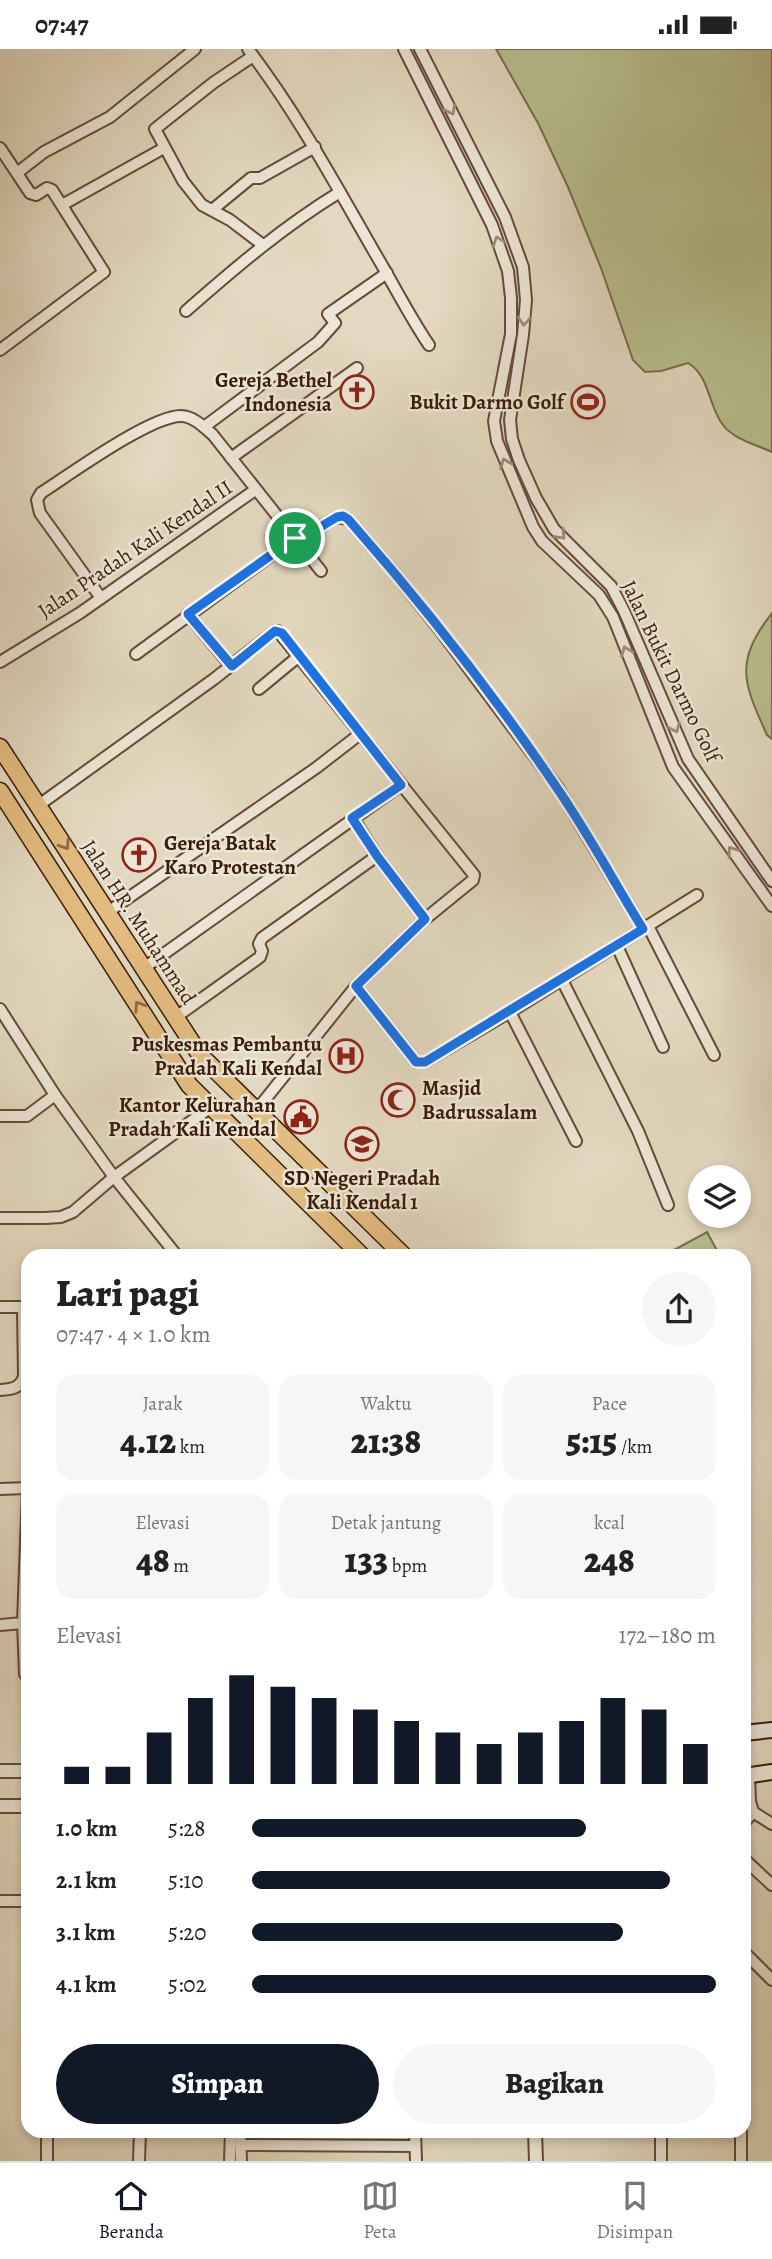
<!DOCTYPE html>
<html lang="id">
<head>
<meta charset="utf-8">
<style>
  :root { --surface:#fff; --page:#f6f6f6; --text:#222; --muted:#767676; --line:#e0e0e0; --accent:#111827 }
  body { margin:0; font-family:Alegreya,serif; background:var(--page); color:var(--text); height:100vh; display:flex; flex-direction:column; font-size:26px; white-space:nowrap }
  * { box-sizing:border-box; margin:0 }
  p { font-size:23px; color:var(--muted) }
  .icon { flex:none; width:38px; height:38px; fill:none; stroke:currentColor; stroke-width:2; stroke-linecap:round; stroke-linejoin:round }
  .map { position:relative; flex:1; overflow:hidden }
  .sheet { position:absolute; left:21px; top:1200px; width:730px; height:889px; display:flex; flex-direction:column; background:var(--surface); border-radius:21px; box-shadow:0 4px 10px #0003 }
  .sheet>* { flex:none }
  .controls { position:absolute; left:688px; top:1116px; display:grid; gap:14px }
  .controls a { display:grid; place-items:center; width:63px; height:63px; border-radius:50%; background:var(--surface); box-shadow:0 4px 10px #0003; font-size:35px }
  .pin { position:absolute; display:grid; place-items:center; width:60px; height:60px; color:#fff; margin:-30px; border:4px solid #fff; border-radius:50%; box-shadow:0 2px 7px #0007 }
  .round { display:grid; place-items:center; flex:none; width:74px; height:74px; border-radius:37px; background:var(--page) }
  .summary { display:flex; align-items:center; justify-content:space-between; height:119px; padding:0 35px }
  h1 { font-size:38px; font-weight:800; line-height:52px }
  .metrics { display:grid; grid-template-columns:repeat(3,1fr); gap:10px; height:119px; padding:7px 35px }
  .metrics div { display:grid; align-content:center; border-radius:18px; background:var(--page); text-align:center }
  .metrics b { font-size:35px; font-weight:800 }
  .metrics small { font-size:19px; font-weight:400 }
  .metrics p { font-size:19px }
  .chart { height:196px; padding:14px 35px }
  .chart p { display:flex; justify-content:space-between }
  .chart svg { width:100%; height:126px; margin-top:7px; stroke:var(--accent); stroke-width:6 }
  .action { display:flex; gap:14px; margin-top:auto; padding:14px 35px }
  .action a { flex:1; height:80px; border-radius:42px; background:var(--accent); color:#fff; font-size:28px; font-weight:800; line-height:80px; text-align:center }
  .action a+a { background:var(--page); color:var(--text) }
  ul { padding:0 35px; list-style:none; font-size:23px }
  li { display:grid; grid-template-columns:112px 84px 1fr; align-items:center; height:52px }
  li i { height:18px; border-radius:9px; background:var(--accent) }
  .status { display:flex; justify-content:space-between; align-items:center; height:49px; padding:0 35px; background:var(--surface); direction:ltr }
  .status svg { height:19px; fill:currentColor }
  .dock { display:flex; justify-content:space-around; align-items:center; height:98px; border-top:2px solid var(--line); background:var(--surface); font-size:19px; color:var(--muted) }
  .dock a { display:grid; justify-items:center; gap:4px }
  .dock .current { color:var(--accent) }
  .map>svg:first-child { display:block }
  .green { fill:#b8be90; stroke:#786d4c; stroke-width:2 }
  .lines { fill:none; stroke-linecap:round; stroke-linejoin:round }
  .minor-casing { stroke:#644b37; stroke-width:14 }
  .tertiary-casing { stroke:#644b37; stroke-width:16 }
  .secondary-casing { stroke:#391c09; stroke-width:18 }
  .primary-casing { stroke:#391c09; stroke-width:19 }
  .minor { stroke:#ede6d6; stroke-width:10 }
  .tertiary { stroke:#ede6d6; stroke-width:12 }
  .secondary { stroke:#ede6d6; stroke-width:14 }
  .primary { stroke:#e2bc80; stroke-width:16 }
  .oneway { stroke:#9c8b7a }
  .oneway2 { stroke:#8e6c44 }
  .route-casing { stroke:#fff; stroke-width:14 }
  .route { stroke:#1a73e8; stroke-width:9 }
  .labels { text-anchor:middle; stroke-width:5; stroke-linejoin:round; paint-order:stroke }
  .poi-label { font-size:21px; font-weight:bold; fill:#391c09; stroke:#ede6d6; text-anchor:end }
  .street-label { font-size:21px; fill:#391c09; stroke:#ede6d6 }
</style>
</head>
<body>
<div class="status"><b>07:47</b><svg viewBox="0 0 49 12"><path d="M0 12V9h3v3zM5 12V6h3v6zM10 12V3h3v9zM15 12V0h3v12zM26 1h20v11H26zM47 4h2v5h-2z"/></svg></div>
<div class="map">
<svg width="772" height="2112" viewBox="0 0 772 2112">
  <rect width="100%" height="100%" fill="#e3d9c0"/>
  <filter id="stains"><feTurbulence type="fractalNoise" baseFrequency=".00286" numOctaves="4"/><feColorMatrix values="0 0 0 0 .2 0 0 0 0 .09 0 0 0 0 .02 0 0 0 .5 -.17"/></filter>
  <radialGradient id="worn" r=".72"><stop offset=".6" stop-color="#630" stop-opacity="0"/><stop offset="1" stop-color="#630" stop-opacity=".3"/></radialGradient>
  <!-- green -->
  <g class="green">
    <path d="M496 0H772V403C757 396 733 390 723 376 708 357 710 327 688 314L661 322 645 323 633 311 601 219 568 138 539 76Z"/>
    <path d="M772 564V690L767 686C743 633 734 613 772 564Z"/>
    <polygon points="707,1183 720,1207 663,1207"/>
  </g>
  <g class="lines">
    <defs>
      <g id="minor">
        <path d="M248 0C300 68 340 144 383 218 398 244 412 271 429 296"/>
        <polyline points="404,0 492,176 508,222 511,249 511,285 494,372 497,392 533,478 542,492 599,546 613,568 673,718 772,857"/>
        <polyline points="420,0 505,168 523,218 526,251 523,286 510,371 512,390 519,411 536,449 554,480 611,537 624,562 688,710 772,832"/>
        <polyline points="253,7 213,34 155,80 183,132 202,156 230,171 263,196"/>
        <polyline points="0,99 30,144 36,146 47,139 52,141 104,223 0,301"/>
        <polyline points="17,124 44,103 110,68 195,0"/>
        <polyline points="62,156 164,99"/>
        <polyline points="212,161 251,129 260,129 315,98"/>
        <path d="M186 262C235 219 284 177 340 143"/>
        <polyline points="204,378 318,293 335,274 328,265 387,224"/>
        <polyline points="231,409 357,319"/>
        <polyline points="297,492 337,468 348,470 393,522 443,585 558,739 643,880"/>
        <path d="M101 549 40 464 37 451 41 444C69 426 150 367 181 367 193 367 204 378 213 386L321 522"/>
        <polyline points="188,565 231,617"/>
        <polyline points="136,605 295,489"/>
        <polyline points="0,613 80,564 255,441"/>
        <polyline points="259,640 299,607"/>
        <polyline points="39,756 214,630 275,582 278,582 474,826 473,831 425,870 356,937 256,1062"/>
        <polyline points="353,769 377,807 425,870"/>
        <polyline points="108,863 316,719 360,685"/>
        <polyline points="648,877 714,1006"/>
        <polyline points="617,897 663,998"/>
        <polyline points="144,919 401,736"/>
        <polyline points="562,931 638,1082 668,1156"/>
        <polyline points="356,937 413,1009 416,1013 425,1013 510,963 697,846"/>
        <polyline points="0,960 55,1046 114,1128 178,1208"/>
        <polyline points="510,963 576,1092"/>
        <polyline points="176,968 260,908 262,902 259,895 262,889 377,807"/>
        <polyline points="0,1067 27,1067 55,1046"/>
        <polyline points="0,1169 45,1169 61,1168 73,1163 114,1128 211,1058"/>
        <polyline points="0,1258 28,1258"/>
        <path d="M0 1341C12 1340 19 1340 24 1328L23 1258"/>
        <polyline points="28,1439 23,1574 25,1625 28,1628"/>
        <polyline points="0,1440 28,1439"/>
        <polyline points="0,1576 23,1574"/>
        <polyline points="749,1727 750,1752 753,1763"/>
        <polyline points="753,1763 772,1775"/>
        <polyline points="744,1774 753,1763"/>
        <polyline points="744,1810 772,1836"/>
        <polyline points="0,1852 28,1852"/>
        <polyline points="744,1903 772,1931"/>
        <polyline points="240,2082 241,2112"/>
        <polyline points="415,2082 416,2112"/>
        <polyline points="661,2082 661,2112"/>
        <polyline points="741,2082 741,2112"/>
        <polyline points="240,2096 415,2097"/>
        <polyline points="47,2112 47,2082"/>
        <polyline points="139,2112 140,2082"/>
        <polyline points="230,2112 231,2082"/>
      </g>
      <g id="tertiary">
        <polyline points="0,1722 28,1722"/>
        <polyline points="0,1757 28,1757"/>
        <polyline points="535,2082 536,2112"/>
      </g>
      <g id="secondary">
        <polyline points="744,1684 772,1681"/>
        <polyline points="744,1727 772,1723"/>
      </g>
      <g id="primary">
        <polyline points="0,698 200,1006 405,1208"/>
        <polyline points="0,742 189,1036 363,1208"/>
      </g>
    </defs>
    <!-- minor casing -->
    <use href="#minor" class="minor-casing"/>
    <!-- tertiary casing -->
    <use href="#tertiary" class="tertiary-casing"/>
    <!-- secondary casing -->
    <use href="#secondary" class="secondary-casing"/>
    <!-- primary casing -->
    <use href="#primary" class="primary-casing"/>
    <!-- minor -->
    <use href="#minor" class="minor"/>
    <!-- tertiary -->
    <use href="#tertiary" class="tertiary"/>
    <!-- secondary -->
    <use href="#secondary" class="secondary"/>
    <!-- primary -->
    <use href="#primary" class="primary"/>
  </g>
  <!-- one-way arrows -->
  <defs><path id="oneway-chevron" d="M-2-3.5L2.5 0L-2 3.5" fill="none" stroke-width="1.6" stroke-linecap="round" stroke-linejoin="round" transform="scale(1.75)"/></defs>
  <g class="oneway">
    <use href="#oneway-chevron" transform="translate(451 61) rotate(63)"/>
    <use href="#oneway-chevron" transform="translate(498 192) rotate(-109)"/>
    <use href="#oneway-chevron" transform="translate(524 272) rotate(94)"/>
    <use href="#oneway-chevron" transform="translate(505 414) rotate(-112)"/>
    <use href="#oneway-chevron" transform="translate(561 486) rotate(46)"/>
    <use href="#oneway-chevron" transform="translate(626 602) rotate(-112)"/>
    <use href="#oneway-chevron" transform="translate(675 679) rotate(66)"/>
    <use href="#oneway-chevron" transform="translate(732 802) rotate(-125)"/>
  </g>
  <g class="oneway2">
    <use href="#oneway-chevron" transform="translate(65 796) rotate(57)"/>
    <use href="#oneway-chevron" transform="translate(139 957) rotate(-123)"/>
  </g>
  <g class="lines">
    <defs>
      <path id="route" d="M343 467 348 470C422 554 494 646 557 739 588 784 614 833 643 880L425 1013H416L413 1009 356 937 425 870 377 807 352 769 401 736 282 584 275 582 232 617 188 565 295 489 297 492 337 468Z"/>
    </defs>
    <!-- route casing -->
    <use href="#route" class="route-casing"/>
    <!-- route -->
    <use href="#route" class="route"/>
  </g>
  <!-- icons -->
  <defs>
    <symbol id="church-ring" viewBox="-11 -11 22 22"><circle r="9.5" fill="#ede6d6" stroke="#8f2418" stroke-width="1.5"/><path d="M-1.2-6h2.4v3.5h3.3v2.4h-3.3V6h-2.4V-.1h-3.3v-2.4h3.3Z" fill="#8f2418"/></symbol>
    <symbol id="stadium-ring" viewBox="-11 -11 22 22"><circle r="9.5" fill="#ede6d6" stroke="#8f2418" stroke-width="1.5"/><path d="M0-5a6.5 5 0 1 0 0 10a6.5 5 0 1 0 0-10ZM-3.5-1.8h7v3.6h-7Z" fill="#8f2418"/></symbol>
    <symbol id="hospital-ring" viewBox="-11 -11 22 22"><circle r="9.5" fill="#ede6d6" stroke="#8f2418" stroke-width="1.5"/><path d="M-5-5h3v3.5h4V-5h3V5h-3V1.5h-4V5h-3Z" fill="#8f2418"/></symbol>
    <symbol id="mosque-ring" viewBox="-11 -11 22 22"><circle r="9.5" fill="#ede6d6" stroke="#8f2418" stroke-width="1.5"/><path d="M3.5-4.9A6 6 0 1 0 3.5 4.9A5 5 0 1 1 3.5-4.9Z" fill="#8f2418"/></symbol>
    <symbol id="civic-ring" viewBox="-11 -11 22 22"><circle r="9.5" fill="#ede6d6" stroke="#8f2418" stroke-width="1.5"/><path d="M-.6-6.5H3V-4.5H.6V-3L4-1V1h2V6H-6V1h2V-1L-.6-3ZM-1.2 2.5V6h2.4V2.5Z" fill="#8f2418"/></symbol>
    <symbol id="school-ring" viewBox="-11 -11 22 22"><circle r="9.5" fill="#ede6d6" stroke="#8f2418" stroke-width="1.5"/><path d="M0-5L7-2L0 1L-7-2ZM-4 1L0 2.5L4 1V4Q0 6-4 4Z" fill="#8f2418"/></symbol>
  </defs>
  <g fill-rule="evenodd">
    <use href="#church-ring" x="338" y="324" width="38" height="38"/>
    <use href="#stadium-ring" x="569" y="334" width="38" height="38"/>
    <use href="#church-ring" x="120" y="787" width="38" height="38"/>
    <use href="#hospital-ring" x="327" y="988" width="38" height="38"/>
    <use href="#mosque-ring" x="379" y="1032" width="38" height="38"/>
    <use href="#civic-ring" x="282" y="1049" width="38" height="38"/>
    <use href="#school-ring" x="343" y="1076" width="38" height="38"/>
  </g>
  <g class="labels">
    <!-- poi labels -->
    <g class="poi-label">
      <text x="332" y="338">Gereja Bethel<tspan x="332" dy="24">Indonesia</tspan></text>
      <text x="564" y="360">Bukit Darmo Golf</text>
      <text x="164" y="801" text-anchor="start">Gereja Batak<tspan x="164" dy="24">Karo Protestan</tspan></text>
      <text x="322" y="1002">Puskesmas Pembantu<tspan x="322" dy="24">Pradah Kali Kendal</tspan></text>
      <text x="422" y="1046" text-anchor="start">Masjid<tspan x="422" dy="24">Badrussalam</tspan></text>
      <text x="276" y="1063">Kantor Kelurahan<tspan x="276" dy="24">Pradah Kali Kendal</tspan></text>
      <text x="362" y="1136" text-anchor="middle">SD Negeri Pradah<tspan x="362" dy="24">Kali Kendal 1</tspan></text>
    </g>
    <!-- street labels -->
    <g class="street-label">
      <text transform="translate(135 500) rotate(-34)" y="7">Jalan Pradah Kali Kendal II</text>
      <text transform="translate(671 622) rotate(64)" y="7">Jalan Bukit Darmo Golf</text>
      <text transform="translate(139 873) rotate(57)" y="7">Jalan HR. Muhammad</text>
    </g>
  </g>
  <rect width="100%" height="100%" filter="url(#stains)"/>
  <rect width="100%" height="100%" fill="url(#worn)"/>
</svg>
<div class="controls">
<a><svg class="icon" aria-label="layers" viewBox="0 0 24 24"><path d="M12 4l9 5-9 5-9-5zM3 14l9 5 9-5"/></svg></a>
</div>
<div class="pin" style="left:295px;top:489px;background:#1e9e55"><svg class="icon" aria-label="arrive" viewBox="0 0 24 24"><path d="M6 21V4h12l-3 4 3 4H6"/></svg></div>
<section class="sheet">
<div class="summary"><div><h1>Lari pagi</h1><p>07:47 · 4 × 1.0 km</p></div><a class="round"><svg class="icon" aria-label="share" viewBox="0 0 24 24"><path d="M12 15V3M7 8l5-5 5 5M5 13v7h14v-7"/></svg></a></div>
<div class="metrics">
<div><p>Jarak</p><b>4.12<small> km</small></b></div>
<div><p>Waktu</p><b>21:38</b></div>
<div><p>Pace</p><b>5:15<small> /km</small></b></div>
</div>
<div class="metrics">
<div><p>Elevasi</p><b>48<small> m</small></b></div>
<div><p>Detak jantung</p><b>133<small> bpm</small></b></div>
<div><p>kcal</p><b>248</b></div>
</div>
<div class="chart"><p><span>Elevasi</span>172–180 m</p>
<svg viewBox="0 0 160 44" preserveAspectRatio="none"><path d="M5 44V38M15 44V38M25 44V26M35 44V14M45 44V6M55 44V10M65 44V14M75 44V18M85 44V22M95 44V26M105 44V30M115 44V26M125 44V22M135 44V14M145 44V18M155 44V30"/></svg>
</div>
<ul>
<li><b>1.0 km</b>5:28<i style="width:72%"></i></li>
<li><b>2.1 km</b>5:10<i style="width:90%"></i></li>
<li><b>3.1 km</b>5:20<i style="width:80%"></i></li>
<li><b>4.1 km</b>5:02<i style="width:100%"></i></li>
</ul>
<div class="action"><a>Simpan</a><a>Bagikan</a></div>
</section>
</div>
<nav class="dock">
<a class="current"><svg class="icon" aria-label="home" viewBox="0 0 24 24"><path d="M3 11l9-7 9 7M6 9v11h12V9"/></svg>Beranda</a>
<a><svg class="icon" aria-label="map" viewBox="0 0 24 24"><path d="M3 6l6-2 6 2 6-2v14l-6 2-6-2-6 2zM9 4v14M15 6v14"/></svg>Peta</a>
<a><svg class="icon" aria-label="saved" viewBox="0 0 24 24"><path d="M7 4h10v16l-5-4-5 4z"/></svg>Disimpan</a>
</nav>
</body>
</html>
